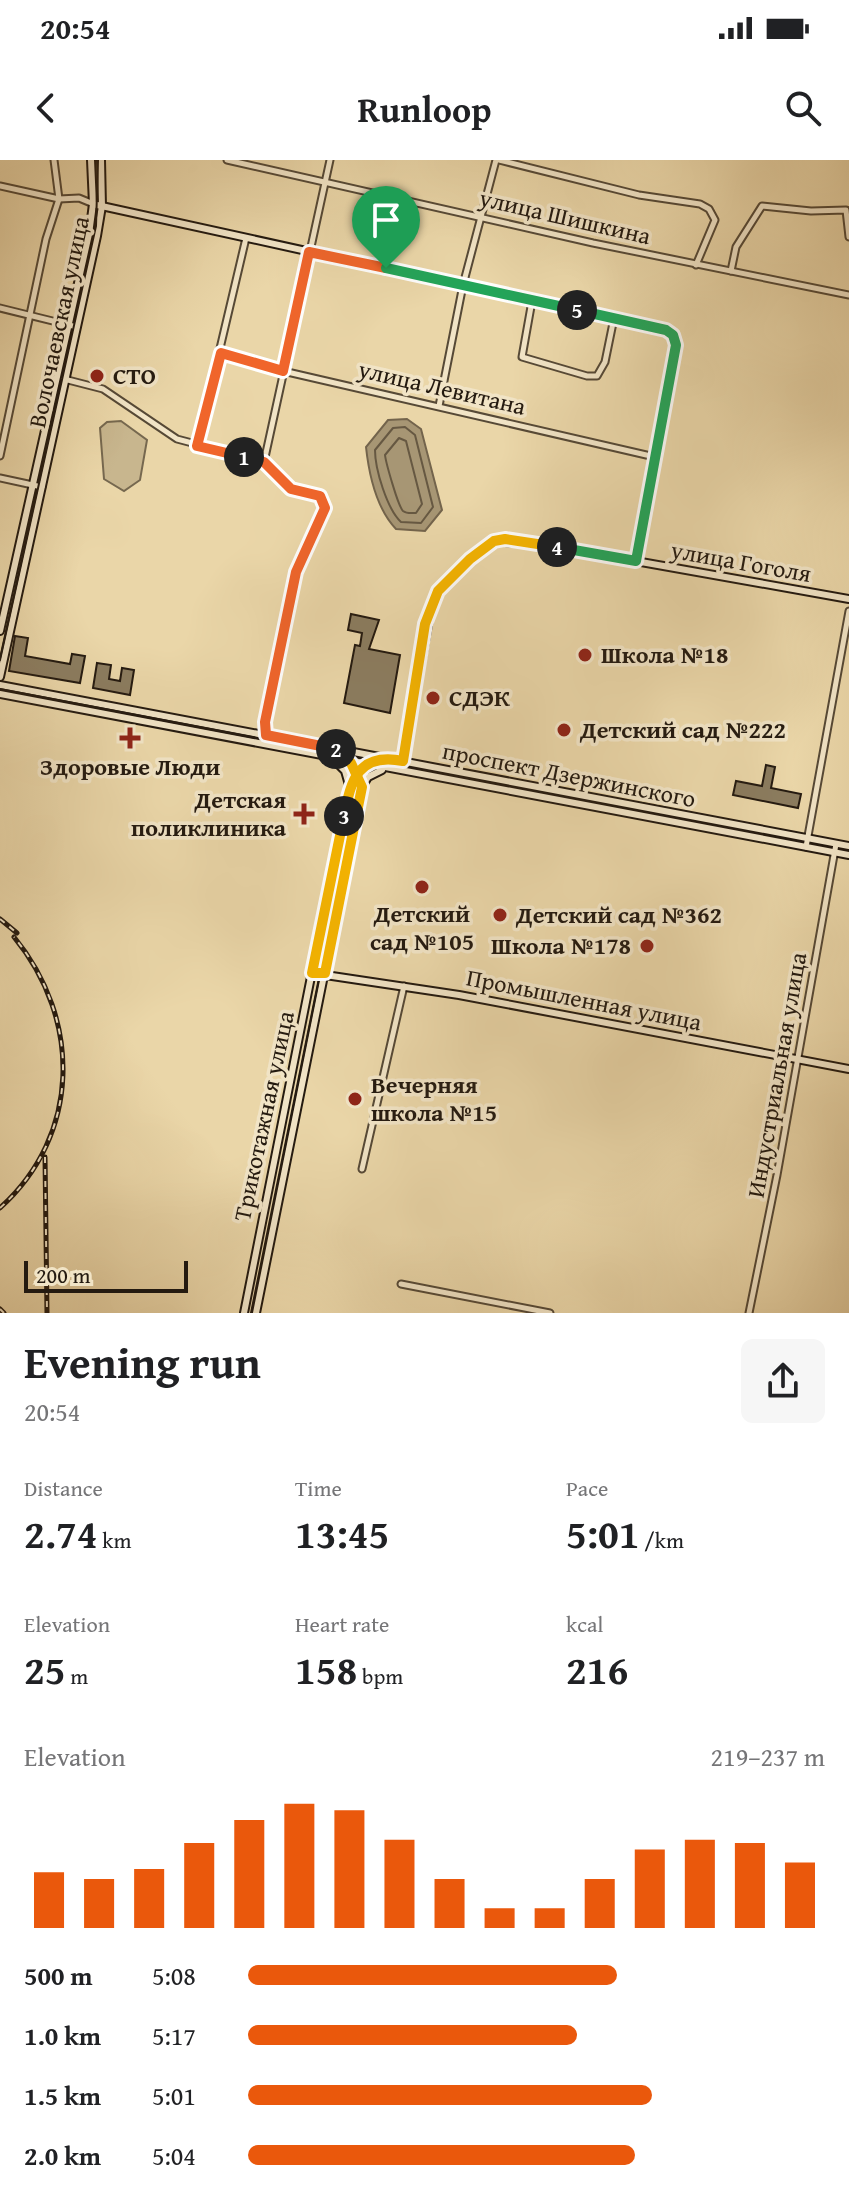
<!DOCTYPE html>
<html lang="en">
<head>
<meta charset="utf-8">
<style>
  :root { --surface:#fff; --page:#f6f6f6; --text:#202124; --muted:#757577; --accent:#ea580c }
  body { margin:0; font-family:"Gentium Book Plus",serif; background:var(--page); color:var(--text); height:100vh; display:flex; flex-direction:column; font-size:30px; white-space:nowrap }
  * { box-sizing:border-box; margin:0 }
  p { font-size:26px; color:var(--muted) }
  .icon { flex:none; width:44px; height:44px; fill:none; stroke:currentColor; stroke-width:2; stroke-linecap:round; stroke-linejoin:round }
  .map { position:relative; height:1153px; overflow:hidden }
  .drawer { display:flex; flex-direction:column; background:var(--surface); flex:1 }
  .drawer>* { flex:none }
  .scale { position:absolute; left:24px; bottom:20px; width:164px; box-sizing:border-box; padding-left:8px; border:4px solid #241a10; border-top:0; font-size:22px; line-height:28px; white-space:nowrap; color:#241a10; -webkit-text-stroke:6px #f1e4c6; paint-order:stroke }
  .pin { position:absolute; display:grid; place-items:center; width:68px; height:68px; color:#fff; margin:-82px -34px; border-radius:50% 50% 50% 0; rotate:-45deg; box-shadow:0 0 8px #0007 }
  .pin .icon { rotate:45deg }
  .km { position:absolute; width:40px; height:40px; margin:-20px; border-radius:50%; background:#222; color:#fff; font-size:22px; line-height:40px; text-align:center }
  .round { display:grid; place-items:center; flex:none; width:84px; height:84px; border-radius:12px; background:var(--page) }
  .summary { display:flex; align-items:center; justify-content:space-between; height:136px; padding:0 24px }
  h1 { font-size:44px; font-weight:700; line-height:60px }
  .metrics { display:grid; grid-template-columns:repeat(3,1fr); gap:12px; height:136px; padding:8px 24px }
  .metrics div { display:grid; align-content:center }
  .metrics b { font-size:40px; font-weight:700 }
  .metrics small { font-size:22px; font-weight:400 }
  .metrics p { font-size:22px }
  .chart { height:224px; padding:16px 24px }
  .chart p { display:flex; justify-content:space-between }
  .chart svg { width:100%; height:144px; margin-top:8px; stroke:var(--accent); stroke-width:6 }
  ul { padding:0 24px; list-style:none; font-size:26px }
  li { display:grid; grid-template-columns:128px 96px 1fr; align-items:center; height:60px }
  li i { height:20px; border-radius:10px; background:var(--accent) }
  .status { display:flex; justify-content:space-between; align-items:center; height:56px; padding:0 40px; background:var(--surface); direction:ltr }
  .status svg { height:22px; fill:currentColor }
  header { display:flex; justify-content:space-between; align-items:center; height:104px; padding:0 24px; background:var(--surface); font-size:36px; font-weight:700 }
  .map>svg:first-child { display:block }
  .green { fill:#c8b68e; stroke:#76684f; stroke-width:2 }
  .water { fill:#a79674; stroke:#73644c; stroke-width:2 }
  .lines { fill:none; stroke-linecap:round; stroke-linejoin:round }
  .shore { stroke:#665842; stroke-width:2 }
  .building { fill:#8b7c5f; stroke:#241a10; stroke-width:2 }
  .street-casing { stroke:#564936; stroke-width:9 }
  .secondary-casing { stroke:#241a10; stroke-width:10 }
  .street { stroke:#f1e4c6; stroke-width:5 }
  .secondary { stroke:#f1e4c6; stroke-width:6 }
  .tram { stroke:#241a10; stroke-width:2 }
  .rail-casing { stroke:#241a10; stroke-width:5 }
  .rail { stroke:#f1e4c6; stroke-width:2; stroke-dasharray:6; stroke-linecap:butt }
  .split-1-casing { stroke:#fff; stroke-width:16 }
  .split-2-casing { stroke:#fff; stroke-width:16 }
  .split-3-casing { stroke:#fff; stroke-width:16 }
  .split-4-casing { stroke:#fff; stroke-width:16 }
  .split-5-casing { stroke:#fff; stroke-width:16 }
  .split-6-casing { stroke:#fff; stroke-width:16 }
  .split-1 { stroke:#f0652b; stroke-width:10 }
  .split-2 { stroke:#f0652b; stroke-width:10 }
  .split-3 { stroke:#f5b400; stroke-width:10 }
  .split-4 { stroke:#f5b400; stroke-width:10 }
  .split-5 { stroke:#22a559; stroke-width:10 }
  .split-6 { stroke:#22a559; stroke-width:10 }
  .poi-dot { fill:#8f2418; stroke:#f1e4c6; stroke-width:3 }
  .labels { text-anchor:middle; stroke-width:7; stroke-linejoin:round; paint-order:stroke }
  .street-label { font-size:24px; fill:#241a10; stroke:#f1e4c6 }
  .poi-label { font-size:24px; font-weight:bold; fill:#241a10; stroke:#f1e4c6; text-anchor:start }
</style>
</head>
<body>
<div class="status"><b>20:54</b><svg viewBox="0 0 49 12"><path d="M0 12V9h3v3zM5 12V6h3v6zM10 12V3h3v9zM15 12V0h3v12zM26 1h20v11H26zM47 4h2v5h-2z"/></svg></div>
<header><svg class="icon" aria-label="back" viewBox="0 0 24 24"><path d="M15 5l-7 7 7 7"/></svg>Runloop<svg class="icon" aria-label="search" viewBox="0 0 24 24"><circle cx="10" cy="10" r="6"/><path d="M15 15l6 6"/></svg></header>
<div class="map">
<svg width="849" height="1153" viewBox="0 0 849 1153">
  <rect width="100%" height="100%" fill="#ead6a8"/>
  <filter id="stains"><feTurbulence type="fractalNoise" baseFrequency=".0025" numOctaves="4"/><feColorMatrix values="0 0 0 0 .2 0 0 0 0 .09 0 0 0 0 .02 0 0 0 .5 -.17"/></filter>
  <radialGradient id="worn" r=".72"><stop offset=".6" stop-color="#630" stop-opacity="0"/><stop offset="1" stop-color="#630" stop-opacity=".3"/></radialGradient>
  <!-- green -->
  <polygon class="green" points="121,261 147,280 140,320 124,331 104,319 100,268 107,262"/>
  <!-- water -->
  <path class="water" d="M407 259 421 269 442 350 425 371 396 369C377 349 369 315 366 287L388 260Z"/>
  <g class="lines">
    <!-- shore -->
    <g class="shore">
      <path d="M405 267 415 275 433 347 421 363 401 362C387 349 375 309 375 290L393 268Z"/>
      <path d="M399 278 406 281 422 344 416 353C411 353 407 354 403 351 398 346 386 303 385 295Z"/>
    </g>
  </g>
  <!-- building -->
  <g class="building">
    <polygon points="351,454 379,460 369,489 400,495 390,553 344,543 355,485 360,486 362,473 348,470"/>
    <polygon points="15,476 28,478 25,496 70,504 72,494 85,496 80,523 9,511"/>
    <polygon points="97,503 111,505 109,519 120,521 122,508 134,510 130,535 93,528"/>
    <polygon points="766,605 775,607 771,628 801,634 798,648 733,635 736,621 762,626"/>
  </g>
  <g class="lines">
    <defs>
      <g id="street">
        <polyline points="227,0 593,83 849,135"/>
        <polyline points="499,0 639,35 700,44 709,49 715,60 696,105"/>
        <polyline points="0,26 59,39 79,38 96,45"/>
        <polyline points="731,111 736,87 762,46 811,51 846,50 849,77"/>
        <polyline points="532,141 522,197 587,216 597,216 605,202 614,158"/>
        <polyline points="0,148 77,167"/>
        <polyline points="221,193 283,211 655,297"/>
        <polyline points="64,219 103,229 177,279 264,302 291,329 320,336 325,348 296,412 265,562 266,575"/>
        <polyline points="439,246 463,125 496,0"/>
        <polyline points="197,286 246,78"/>
        <polyline points="0,296 46,79 59,39 54,0"/>
        <polyline points="264,302 330,0"/>
        <polyline points="0,318 42,327"/>
        <polyline points="806,687 849,451"/>
        <polyline points="362,1009 404,826"/>
        <polyline points="401,1124 550,1153"/>
        <polyline points="749,1153 777,1015 836,684"/>
      </g>
      <g id="secondary">
        <polyline points="97,45 666,170 673,175 676,185 636,401"/>
        <polyline points="0,471 89,74 93,44 91,0"/>
        <polyline points="0,517 97,76 102,46 101,0"/>
        <polyline points="0,525 849,686"/>
        <polyline points="0,534 849,695"/>
        <polyline points="339,591 351,603 362,627"/>
        <polyline points="335,601 345,611 349,625"/>
        <path d="M403 601 432 443C445 418 470 395 494 381L551 386 849 439"/>
        <polyline points="312,813 459,835 849,909"/>
        <polyline points="244,1153 349,626 367,605 385,599"/>
        <polyline points="256,1153 362,627 368,617 382,610"/>
      </g>
    </defs>
    <!-- street casing -->
    <use href="#street" class="street-casing"/>
    <!-- secondary casing -->
    <use href="#secondary" class="secondary-casing"/>
    <!-- street -->
    <use href="#street" class="street"/>
    <!-- secondary -->
    <use href="#secondary" class="secondary"/>
    <!-- tram -->
    <g class="tram">
      <polyline points="0,500 96,66 98,0"/>
      <path d="M0 529 330 592C347 599 358 612 357 631L251 1153"/>
    </g>
    <defs>
      <g id="rail">
        <polyline points="0,759 17,773"/>
        <polyline points="45,997 47,1153"/>
        <path d="M0 1048C81 975 82 860 14 777"/>
        <polyline points="0,1149 4,1153"/>
      </g>
    </defs>
    <!-- rail casing -->
    <use href="#rail" class="rail-casing"/>
    <!-- rail -->
    <use href="#rail" class="rail"/>
  </g>
  <g class="lines">
    <defs>
      <polyline id="split-1" points="244,297 197,286 221,193 283,211 309,92 386,108"/>
      <polyline id="split-2" points="244,297 264,302 291,329 320,336 325,348 296,412 265,562 266,575 336,589"/>
      <polyline id="split-3" points="336,589 351,603 362,627 325,813 312,813 344,656"/>
      <path id="split-4" d="M344 656C351 620 358 592 403 601L425 464 438 431 470 399 494 381 505 379 557 387"/>
      <polyline id="split-5" points="557,387 636,401 676,185 673,175 666,170 577,150"/>
      <polyline id="split-6" points="386,108 577,150"/>
    </defs>
    <!-- split-1 casing -->
    <use href="#split-1" class="split-1-casing"/>
    <!-- split-2 casing -->
    <use href="#split-2" class="split-2-casing"/>
    <!-- split-3 casing -->
    <use href="#split-3" class="split-3-casing"/>
    <!-- split-4 casing -->
    <use href="#split-4" class="split-4-casing"/>
    <!-- split-5 casing -->
    <use href="#split-5" class="split-5-casing"/>
    <!-- split-6 casing -->
    <use href="#split-6" class="split-6-casing"/>
    <!-- split-1 -->
    <use href="#split-1" class="split-1"/>
    <!-- split-2 -->
    <use href="#split-2" class="split-2"/>
    <!-- split-3 -->
    <use href="#split-3" class="split-3"/>
    <!-- split-4 -->
    <use href="#split-4" class="split-4"/>
    <!-- split-5 -->
    <use href="#split-5" class="split-5"/>
    <!-- split-6 -->
    <use href="#split-6" class="split-6"/>
  </g>
  <!-- markers -->
  <g class="poi-dot">
    <circle cx="97" cy="216" r="8"/>
    <circle cx="585" cy="495" r="8"/>
    <circle cx="433" cy="538" r="8"/>
    <circle cx="564" cy="570" r="8"/>
    <path d="M126 566h8v8h8v8h-8v8h-8v-8h-8v-8h8z"/>
    <path d="M300 642h8v8h8v8h-8v8h-8v-8h-8v-8h8z"/>
    <circle cx="422" cy="727" r="8"/>
    <circle cx="500" cy="755" r="8"/>
    <circle cx="647" cy="786" r="8"/>
    <circle cx="355" cy="939" r="8"/>
  </g>
  <g class="labels">
    <!-- street labels -->
    <g class="street-label">
      <text transform="translate(565 57) rotate(13)" y="8">улица Шишкина</text>
      <text transform="translate(59 162) rotate(-78)" y="8">Волочаевская улица</text>
      <text transform="translate(442 228) rotate(13)" y="8">улица Левитана</text>
      <text transform="translate(741 402) rotate(10)" y="8">улица Гоголя</text>
      <text transform="translate(569 615) rotate(11)" y="8">проспект Дзержинского</text>
      <text transform="translate(584 840) rotate(11)" y="8">Промышленная улица</text>
      <text transform="translate(777 915) rotate(-80)" y="8">Индустриальная улица</text>
      <text transform="translate(264 956) rotate(-78)" y="8">Трикотажная улица</text>
    </g>
    <!-- poi labels -->
    <g class="poi-label">
      <text x="113" y="224">СТО</text>
      <text x="601" y="503">Школа №18</text>
      <text x="449" y="546">СДЭК</text>
      <text x="580" y="578">Детский сад №222</text>
      <text x="130" y="615" text-anchor="middle">Здоровые Люди</text>
      <text x="286" y="648" text-anchor="end">Детская<tspan x="286" dy="28">поликлиника</tspan></text>
      <text x="422" y="762" text-anchor="middle">Детский<tspan x="422" dy="28">сад №105</tspan></text>
      <text x="516" y="763">Детский сад №362</text>
      <text x="631" y="794" text-anchor="end">Школа №178</text>
      <text x="371" y="933">Вечерняя<tspan x="371" dy="28">школа №15</tspan></text>
    </g>
  </g>
  <rect width="100%" height="100%" filter="url(#stains)"/>
  <rect width="100%" height="100%" fill="url(#worn)"/>
</svg>
<div class="scale">200 m</div>
<div class="pin" style="left:386px;top:108px;background:#1e9e55"><svg class="icon" aria-label="arrive" viewBox="0 0 24 24"><path d="M6 21V4h12l-3 4 3 4H6"/></svg></div>
<b class="km" style="left:244px;top:297px">1</b>
<b class="km" style="left:336px;top:589px">2</b>
<b class="km" style="left:344px;top:656px">3</b>
<b class="km" style="left:557px;top:387px">4</b>
<b class="km" style="left:577px;top:150px">5</b>
</div>
<section class="drawer">
<div class="summary"><div><h1>Evening run</h1><p>20:54</p></div><a class="round"><svg class="icon" aria-label="share" viewBox="0 0 24 24"><path d="M12 15V3M7 8l5-5 5 5M5 13v7h14v-7"/></svg></a></div>
<div class="metrics">
<div><p>Distance</p><b>2.74<small> km</small></b></div>
<div><p>Time</p><b>13:45</b></div>
<div><p>Pace</p><b>5:01<small> /km</small></b></div>
</div>
<div class="metrics">
<div><p>Elevation</p><b>25<small> m</small></b></div>
<div><p>Heart rate</p><b>158<small> bpm</small></b></div>
<div><p>kcal</p><b>216</b></div>
</div>
<div class="chart"><p><span>Elevation</span>219–237 m</p>
<svg viewBox="0 0 160 44" preserveAspectRatio="none"><path d="M5 44V27M15 44V29M25 44V26M35 44V18M45 44V11M55 44V6M65 44V8M75 44V17M85 44V29M95 44V38M105 44V38M115 44V29M125 44V20M135 44V17M145 44V18M155 44V24"/></svg>
</div>
<ul>
<li><b>500 m</b>5:08<i style="width:64%"></i></li>
<li><b>1.0 km</b>5:17<i style="width:57%"></i></li>
<li><b>1.5 km</b>5:01<i style="width:70%"></i></li>
<li><b>2.0 km</b>5:04<i style="width:67%"></i></li>
</ul>
</section>
</body>
</html>
